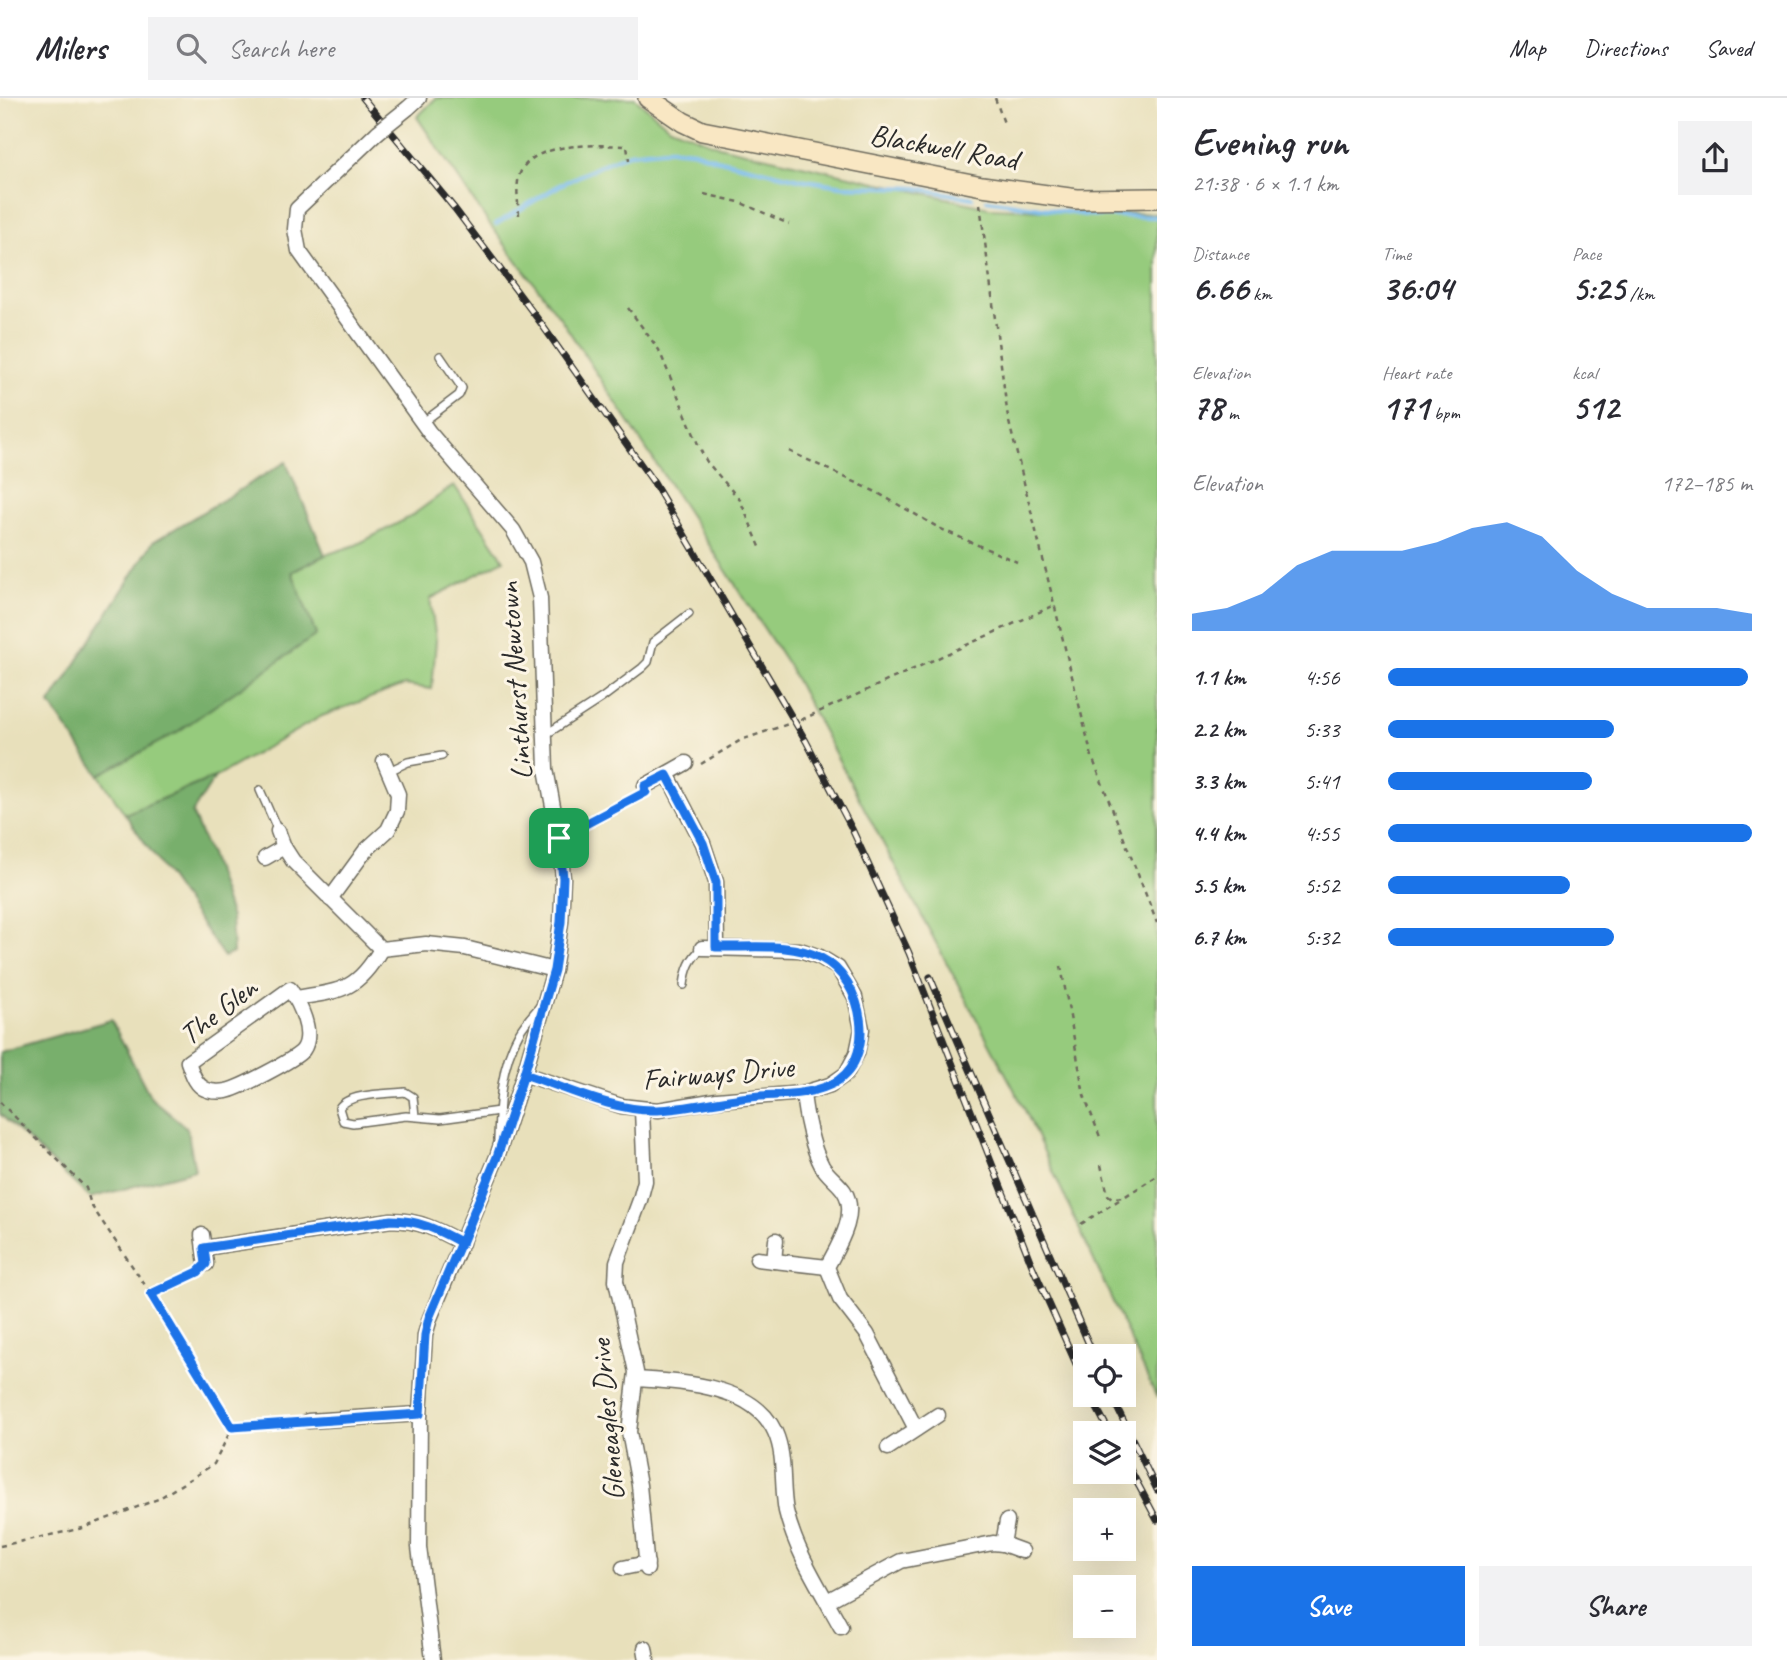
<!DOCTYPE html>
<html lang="en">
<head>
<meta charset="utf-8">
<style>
  :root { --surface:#fff; --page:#f2f2f3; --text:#2b2b33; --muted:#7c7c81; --line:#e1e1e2; --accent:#1a73e8 }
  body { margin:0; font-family:Caveat,sans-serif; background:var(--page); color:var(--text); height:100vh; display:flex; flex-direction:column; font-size:26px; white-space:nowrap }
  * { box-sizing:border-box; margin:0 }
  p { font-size:23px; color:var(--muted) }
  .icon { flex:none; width:38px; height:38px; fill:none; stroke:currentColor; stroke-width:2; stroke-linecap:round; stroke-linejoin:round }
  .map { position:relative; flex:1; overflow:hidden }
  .panel { display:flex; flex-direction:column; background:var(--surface); width:630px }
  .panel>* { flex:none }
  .buttons { position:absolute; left:1073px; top:1246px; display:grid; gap:14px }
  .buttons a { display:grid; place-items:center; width:63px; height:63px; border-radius:0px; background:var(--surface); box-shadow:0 7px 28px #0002; font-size:35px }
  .pin { position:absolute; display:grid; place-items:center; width:60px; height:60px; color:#fff; margin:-30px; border-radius:14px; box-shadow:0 4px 10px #0006 }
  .round { display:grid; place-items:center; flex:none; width:74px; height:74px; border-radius:0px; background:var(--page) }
  .head { display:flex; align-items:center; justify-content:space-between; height:119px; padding:0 35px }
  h1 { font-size:38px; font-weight:600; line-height:52px }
  .stats { display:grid; grid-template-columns:repeat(3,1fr); gap:10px; height:119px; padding:7px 35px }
  .stats div { display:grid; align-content:center }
  .stats b { font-size:35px; font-weight:600 }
  .stats small { font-size:19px; font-weight:400 }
  .stats p { font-size:19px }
  .chart { height:196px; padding:14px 35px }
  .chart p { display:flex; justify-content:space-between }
  .chart svg { width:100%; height:126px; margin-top:7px; fill:var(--accent); opacity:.7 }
  .button { display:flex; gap:14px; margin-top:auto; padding:14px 35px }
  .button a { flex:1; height:80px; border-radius:0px; background:var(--accent); color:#fff; font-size:28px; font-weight:600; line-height:80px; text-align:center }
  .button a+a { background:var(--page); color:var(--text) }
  ul { padding:0 35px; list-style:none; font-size:23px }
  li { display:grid; grid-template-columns:112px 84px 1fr; align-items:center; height:52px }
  li i { height:18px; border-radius:9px; background:var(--accent) }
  header { display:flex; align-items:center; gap:42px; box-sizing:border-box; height:98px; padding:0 35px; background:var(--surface); border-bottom:2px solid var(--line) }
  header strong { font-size:33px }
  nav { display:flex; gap:38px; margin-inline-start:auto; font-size:24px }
  .search { width:490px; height:63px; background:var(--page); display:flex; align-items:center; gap:18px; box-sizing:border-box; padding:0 24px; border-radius:0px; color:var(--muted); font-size:26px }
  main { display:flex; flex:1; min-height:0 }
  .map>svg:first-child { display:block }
  .green { fill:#96cb7d; stroke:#607b54; stroke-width:2 }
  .forest { fill:#78af6c; stroke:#526d4c; stroke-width:2 }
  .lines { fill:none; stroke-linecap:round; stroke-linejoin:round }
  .stream { stroke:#78bbee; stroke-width:4.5 }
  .lane-casing { stroke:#6d6a5d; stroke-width:10 }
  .street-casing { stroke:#6d6a5d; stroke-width:17 }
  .secondary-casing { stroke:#6d6a5d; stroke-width:22 }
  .path { stroke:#6d6a5d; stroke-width:2.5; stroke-dasharray:5 5; stroke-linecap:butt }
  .lane { stroke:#fff; stroke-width:7 }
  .street { stroke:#fff; stroke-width:14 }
  .secondary { stroke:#f9e7c3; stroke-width:19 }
  .rail-casing { stroke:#2b2b2b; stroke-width:7 }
  .rail { stroke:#fcf5e5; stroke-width:4.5; stroke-dasharray:13; stroke-linecap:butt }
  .street-bridge-casing { stroke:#6d6a5d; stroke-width:17; stroke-linecap:butt }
  .street-bridge { stroke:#fff; stroke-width:14 }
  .route-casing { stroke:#fff; stroke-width:14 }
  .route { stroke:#1a73e8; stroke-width:9 }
  .labels { text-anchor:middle; stroke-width:6; stroke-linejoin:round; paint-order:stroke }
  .street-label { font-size:30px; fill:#2b2b2b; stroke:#fcf5e5 }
</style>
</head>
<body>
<header>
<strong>Milers</strong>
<div class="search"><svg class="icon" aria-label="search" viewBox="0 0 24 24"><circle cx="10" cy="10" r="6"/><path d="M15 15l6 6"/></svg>Search here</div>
<nav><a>Map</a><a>Directions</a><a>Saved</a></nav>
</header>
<main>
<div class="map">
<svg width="1157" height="1562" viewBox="0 0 1157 1562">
  <rect width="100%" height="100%" fill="#fcf5e5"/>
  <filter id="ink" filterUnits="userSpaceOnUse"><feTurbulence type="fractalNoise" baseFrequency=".0143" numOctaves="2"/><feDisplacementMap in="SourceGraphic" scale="14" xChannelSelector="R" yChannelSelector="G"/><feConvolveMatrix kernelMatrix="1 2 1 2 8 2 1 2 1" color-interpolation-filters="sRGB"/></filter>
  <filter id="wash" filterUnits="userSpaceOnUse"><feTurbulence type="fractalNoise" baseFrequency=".00686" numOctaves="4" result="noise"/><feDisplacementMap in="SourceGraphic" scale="28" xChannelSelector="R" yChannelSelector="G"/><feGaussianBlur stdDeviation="1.57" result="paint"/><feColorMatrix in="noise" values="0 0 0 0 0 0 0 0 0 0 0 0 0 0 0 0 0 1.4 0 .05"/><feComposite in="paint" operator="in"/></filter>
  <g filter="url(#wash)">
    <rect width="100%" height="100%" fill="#e8e0bb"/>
    <!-- green -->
    <g class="green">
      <polygon points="436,0 635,0 668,28 719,48 989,110 1157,116 1157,1300 1024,1010 788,567 561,221 488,124 417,19"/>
      <polygon points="454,387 504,462 430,501 436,542 432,591 404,587 322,618 215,679 125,716 99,677 316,537 292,474 325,457 356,447 410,419"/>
    </g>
    <!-- forest -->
    <g class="forest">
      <polygon points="286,364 325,457 292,474 316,537 176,635 99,677 50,606 153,444"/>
      <polygon points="215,679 192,715 210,757 231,820 233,855 224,859 125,716"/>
      <polygon points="111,922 151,1000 187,1030 195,1072 90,1100 0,1016 0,954"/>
    </g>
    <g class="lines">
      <!-- stream -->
      <g class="stream">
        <polyline points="987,102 1086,117 1157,119"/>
        <polyline points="496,126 560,87 610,63 630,55 670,51 693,53 716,61 799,81 842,88 916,90 972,100"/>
      </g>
    </g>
  </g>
  <g filter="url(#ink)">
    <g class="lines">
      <defs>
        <g id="lane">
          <polyline points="422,325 459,297 462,290 440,258"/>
          <polyline points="545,637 602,600 642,570 648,564 653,544 689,516"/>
          <polyline points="389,673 408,664 442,658"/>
          <polyline points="260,692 278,733"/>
          <path d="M684 887C686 871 690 861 702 850"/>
          <path d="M415 1018 413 999 405 994C388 996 348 995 339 1010L343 1023 353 1025 406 1018 440 1021 499 1013"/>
          <path d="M498 1041C499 1005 501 967 519 935 524 926 532 917 539 909"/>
        </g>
        <g id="street">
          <polyline points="408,10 419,0"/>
          <polyline points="378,34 297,111 295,131 299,153 429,334 513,432 531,464 540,500 546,671 559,740 563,780 561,824 554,872 524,976 497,1059 430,1220 425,1237 420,1316 419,1449 433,1562"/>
          <polyline points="667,676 703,745 716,784 717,849"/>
          <polyline points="645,688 686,665"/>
          <polyline points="278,733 284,749 293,763 381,851 426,846 465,850 554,872"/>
          <polyline points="265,760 284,749"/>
          <polyline points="330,801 365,753 388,732 397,713 398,696 384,663"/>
          <path d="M290 891C299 905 315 935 303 952 296 961 238 991 226 993 219 994 211 994 205 991 195 987 192 974 188 964Z"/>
          <path d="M295 900C341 893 357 893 381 851"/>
          <polyline points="524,976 621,1008 658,1012 717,1002 803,995 830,987 846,976 857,955 862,931 855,899 838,870 820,859 800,852 702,850"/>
          <path d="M803 995C805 1016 812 1050 822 1068 828 1078 838 1084 844 1093 859 1116 838 1148 827 1169L840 1201 867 1236 916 1331"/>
          <polyline points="642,1012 645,1083 640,1102 617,1164 616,1183 636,1274 629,1334 639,1387 647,1471"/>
          <polyline points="202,1137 206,1166"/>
          <path d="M204 1150 391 1122C419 1122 438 1132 462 1145"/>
          <polyline points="757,1161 827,1169"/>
          <polyline points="774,1163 776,1142"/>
          <path d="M636 1281C680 1284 753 1286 775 1334 786 1358 781 1388 786 1413 796 1455 821 1492 841 1529"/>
          <polyline points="308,1323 420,1316"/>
          <polyline points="888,1350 938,1317"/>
          <polyline points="1003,1446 1007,1423"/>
          <polyline points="623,1470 647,1465"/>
          <polyline points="827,1503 901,1463 993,1445 1003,1446 1022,1453"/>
          <polyline points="645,1550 647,1562"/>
        </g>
        <polyline id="secondary" points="648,0 683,24 702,33 982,88 1077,101 1157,100"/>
      </defs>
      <!-- lane casing -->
      <use href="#lane" class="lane-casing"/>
      <!-- street casing -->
      <use href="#street" class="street-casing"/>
      <!-- secondary casing -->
      <use href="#secondary" class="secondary-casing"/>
      <!-- path -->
      <g class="path">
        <polyline points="995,0 1005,28"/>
        <polyline points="704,96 739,104 789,126"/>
        <polyline points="980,106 1008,320 1092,659 1157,825"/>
        <path d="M519 117C518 103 515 86 521 73 536 43 598 47 627 48L629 63"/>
        <polyline points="628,210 659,252 700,351 707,364 740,402 761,451"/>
        <polyline points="789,353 876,394 941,431 1017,464"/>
        <polyline points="701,666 741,642 803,621 1055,507"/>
        <polyline points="571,733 636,699"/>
        <polyline points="1061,868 1084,997 1100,1039"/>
        <polyline points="0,1004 86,1090 91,1107 151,1196 232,1330 294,1324"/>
        <polyline points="1101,1067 1108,1097 1112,1100 1124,1099 1157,1078"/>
        <polyline points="1081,1126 1119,1102"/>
        <polyline points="151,1196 196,1175"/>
        <polyline points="0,1448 83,1430 158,1401 214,1366 232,1330"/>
      </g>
      <!-- lane -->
      <use href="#lane" class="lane"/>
      <!-- street -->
      <use href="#street" class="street"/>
      <!-- secondary -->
      <use href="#secondary" class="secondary"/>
      <defs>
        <g id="rail">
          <polyline points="363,0 455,111 540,224 654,385 806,643 852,731 909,855 1031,1165 1085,1286"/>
          <polyline points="930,879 1094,1258"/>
          <polyline points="1090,1297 1110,1335"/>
          <polyline points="1111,1297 1157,1392"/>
          <polyline points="1124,1360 1157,1422"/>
        </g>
      </defs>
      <!-- rail casing -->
      <use href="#rail" class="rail-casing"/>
      <!-- rail -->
      <use href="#rail" class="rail"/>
      <defs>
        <polyline id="street-bridge" points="378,34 408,10"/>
      </defs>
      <!-- street-bridge casing -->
      <use href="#street-bridge" class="street-bridge-casing"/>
      <!-- street-bridge -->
      <use href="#street-bridge" class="street-bridge"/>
    </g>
  </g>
  <g class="lines" filter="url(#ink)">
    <defs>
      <path id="route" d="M559 740 563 780 561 824 554 872 524 976 497 1059 462 1145C438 1132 419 1122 391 1122L204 1150 206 1166 198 1174 151 1196 232 1329 420 1316 425 1237 429 1220 497 1059 524 976C564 989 615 1014 657 1012 687 1011 720 1002 751 999 777 996 806 998 830 987 880 964 864 881 821 860 792 844 749 850 716 849V784L703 745 667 677 645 688 646 694 559 740"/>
    </defs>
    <!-- route casing -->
    <use href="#route" class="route-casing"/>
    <!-- route -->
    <use href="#route" class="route"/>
  </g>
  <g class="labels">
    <!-- street labels -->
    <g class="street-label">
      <text transform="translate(944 49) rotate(10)" y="10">Blackwell Road</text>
      <text transform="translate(515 583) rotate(-94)" y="10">Linthurst Newtown</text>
      <text transform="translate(218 913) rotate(-38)" y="10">The Glen</text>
      <text transform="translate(718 975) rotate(-5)" y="10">Fairways Drive</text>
      <text transform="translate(607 1322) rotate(-95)" y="10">Gleneagles Drive</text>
    </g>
  </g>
</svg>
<div class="buttons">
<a><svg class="icon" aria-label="locate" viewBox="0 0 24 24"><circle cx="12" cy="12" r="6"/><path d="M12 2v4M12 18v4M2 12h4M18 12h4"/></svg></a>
<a><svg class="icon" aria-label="layers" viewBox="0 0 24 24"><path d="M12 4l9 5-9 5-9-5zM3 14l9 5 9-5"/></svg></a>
<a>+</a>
<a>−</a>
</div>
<div class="pin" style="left:559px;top:740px;background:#1e9e55"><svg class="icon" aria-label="arrive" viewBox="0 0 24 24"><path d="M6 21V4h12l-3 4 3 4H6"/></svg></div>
</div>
<section class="panel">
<div class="head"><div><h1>Evening run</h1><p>21:38 · 6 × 1.1 km</p></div><a class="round"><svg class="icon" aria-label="share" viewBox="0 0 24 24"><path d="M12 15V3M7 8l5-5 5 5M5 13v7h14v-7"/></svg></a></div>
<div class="stats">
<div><p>Distance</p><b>6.66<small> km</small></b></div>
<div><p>Time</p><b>36:04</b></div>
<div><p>Pace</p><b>5:25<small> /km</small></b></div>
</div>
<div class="stats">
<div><p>Elevation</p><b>78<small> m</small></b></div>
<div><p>Heart rate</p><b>171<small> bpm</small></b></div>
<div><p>kcal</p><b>512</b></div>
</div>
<div class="chart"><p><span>Elevation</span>172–185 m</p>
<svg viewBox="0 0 160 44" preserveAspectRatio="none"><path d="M0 44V38L10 36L20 31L30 21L40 16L50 16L60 16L70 13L80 8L90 6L100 11L110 23L120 31L130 36L140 36L150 36L160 38V44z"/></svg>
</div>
<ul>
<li><b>1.1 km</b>4:56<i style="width:99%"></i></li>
<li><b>2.2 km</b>5:33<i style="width:62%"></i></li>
<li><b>3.3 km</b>5:41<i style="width:56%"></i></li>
<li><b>4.4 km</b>4:55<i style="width:100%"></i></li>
<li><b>5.5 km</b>5:52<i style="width:50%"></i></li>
<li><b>6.7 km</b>5:32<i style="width:62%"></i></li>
</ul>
<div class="button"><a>Save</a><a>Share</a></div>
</section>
</main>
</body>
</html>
